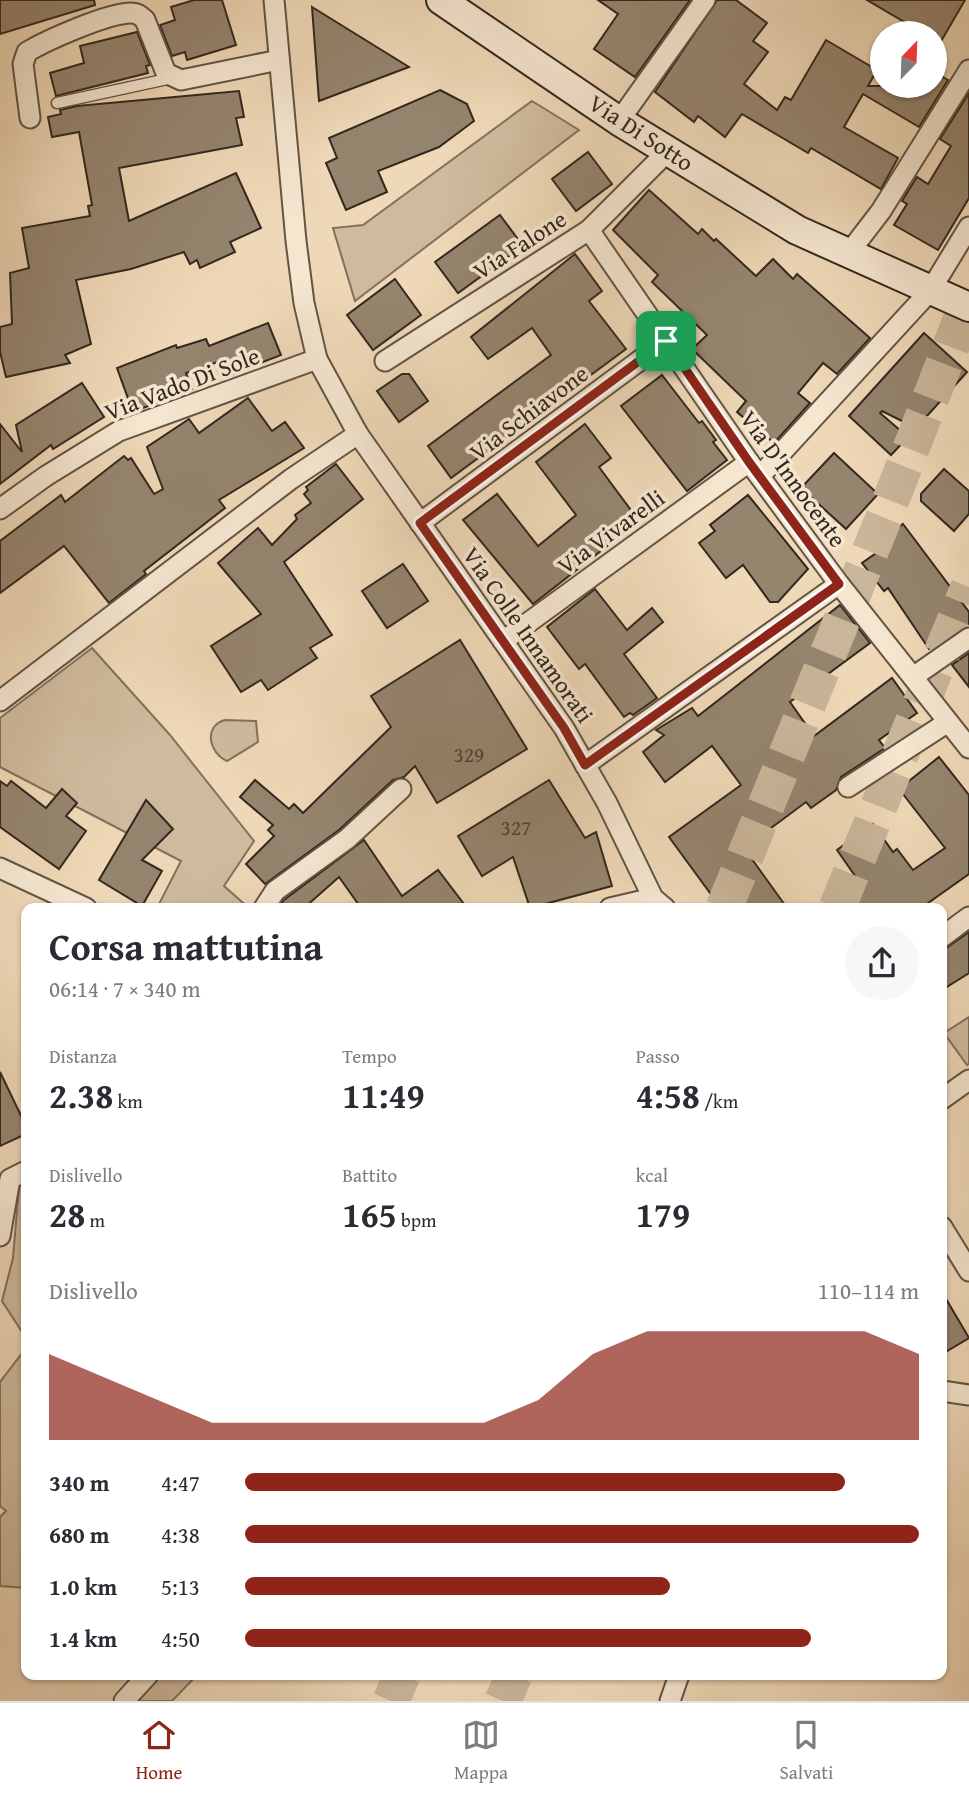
<!DOCTYPE html>
<html lang="it">
<head>
<meta charset="utf-8">
<style>
  :root { --surface:#fff; --page:#f7f7f7; --text:#2b2b33; --muted:#7c7c81; --line:#e1e1e2; --accent:#8f2418 }
  body { margin:0; font-family:"Gentium Book Plus",serif; background:var(--page); color:var(--text); height:100vh; display:flex; flex-direction:column; font-size:26px; white-space:nowrap }
  * { box-sizing:border-box; margin:0 }
  p { font-size:23px; color:var(--muted) }
  .icon { flex:none; width:38px; height:38px; fill:none; stroke:currentColor; stroke-width:2; stroke-linecap:round; stroke-linejoin:round }
  .map { position:relative; flex:1; overflow:hidden }
  .sheet { position:absolute; left:21px; top:903px; width:926px; height:777px; display:flex; flex-direction:column; background:var(--surface); border-radius:14px; box-shadow:0 2px 5px #0004 }
  .sheet>* { flex:none }
  .needle { width:46px; rotate:23deg }
  .buttons { position:absolute; left:870px; top:21px; display:grid; gap:14px }
  .buttons a { display:grid; place-items:center; width:77px; height:77px; border-radius:50%; background:var(--surface); box-shadow:0 2px 5px #0004; font-size:35px }
  .pin { position:absolute; display:grid; place-items:center; width:60px; height:60px; color:#fff; margin:-30px; border-radius:14px; box-shadow:0 4px 10px #0006 }
  .round { display:grid; place-items:center; flex:none; width:74px; height:74px; border-radius:37px; background:var(--page) }
  .overview { display:flex; align-items:center; justify-content:space-between; height:119px; padding:0 28px }
  h1 { font-size:38px; font-weight:600; line-height:52px }
  .figures { display:grid; grid-template-columns:repeat(3,1fr); gap:10px; height:119px; padding:7px 28px }
  .figures div { display:grid; align-content:center }
  .figures b { font-size:35px; font-weight:600 }
  .figures small { font-size:19px; font-weight:400 }
  .figures p { font-size:19px }
  .chart { height:196px; padding:14px 28px }
  .chart p { display:flex; justify-content:space-between }
  .chart svg { width:100%; height:126px; margin-top:7px; fill:var(--accent); opacity:.7 }
  ul { padding:0 28px; list-style:none; font-size:23px }
  li { display:grid; grid-template-columns:112px 84px 1fr; align-items:center; height:52px }
  li i { height:18px; border-radius:9px; background:var(--accent) }
  .tab-bar { display:flex; justify-content:space-around; align-items:center; height:98px; border-top:2px solid var(--line); background:var(--surface); font-size:19px; color:var(--muted) }
  .tab-bar a { display:grid; justify-items:center; gap:4px }
  .tab-bar .on { color:var(--accent) }
  .map>svg:first-child { display:block }
  .green { fill:#cfba9d; stroke:#81715e; stroke-width:2 }
  .building { fill:#95846e; stroke:#33281f; stroke-width:2 }
  .lines { fill:none; stroke-linecap:round; stroke-linejoin:round }
  .highway-tunnel { stroke:#c9b599; stroke-width:37; stroke-dasharray:37 18; stroke-linecap:butt }
  .lane-casing { stroke:#625445; stroke-width:13 }
  .street-casing { stroke:#625445; stroke-width:23 }
  .secondary-casing { stroke:#33281f; stroke-width:32 }
  .lane { stroke:#f5e6d0; stroke-width:10 }
  .street { stroke:#f5e6d0; stroke-width:19 }
  .secondary { stroke:#f5e6d0; stroke-width:28 }
  .route-casing { stroke:#fff; stroke-width:14 }
  .route { stroke:#8f2418; stroke-width:9 }
  .labels { text-anchor:middle; stroke-width:7; stroke-linejoin:round; paint-order:stroke }
  .number-label { font-size:21px; fill:#4c3f33 }
  .street-label { font-size:24px; fill:#33281f; stroke:#f5e6d0 }
</style>
</head>
<body>
<div class="map">
<svg width="969" height="1701" viewBox="0 0 969 1701">
  <rect width="100%" height="100%" fill="#efd8b7"/>
  <filter id="stains"><feTurbulence type="fractalNoise" baseFrequency=".00286" numOctaves="4"/><feColorMatrix values="0 0 0 0 .2 0 0 0 0 .09 0 0 0 0 .02 0 0 0 .5 -.17"/></filter>
  <radialGradient id="worn" r=".72"><stop offset=".6" stop-color="#630" stop-opacity="0"/><stop offset="1" stop-color="#630" stop-opacity=".3"/></radialGradient>
  <!-- green -->
  <g class="green">
    <polygon points="532,101 579,130 355,301 333,228 363,225"/>
    <polygon points="92,648 170,735 254,841 224,886 249,908 157,908 181,861 0,767 0,718"/>
    <path d="M225 720 256 721 258 742 227 761C209 753 203 726 225 720Z"/>
    <polygon points="969,1017 969,1064 967,1065 944,1033"/>
    <polygon points="26,1183 26,1338 2,1301 13,1258 19,1187"/>
    <polygon points="23,1352 26,1352 26,1588 0,1586 0,1517 6,1511 0,1506 0,1382"/>
    <polygon points="162,1675 197,1675 172,1701 136,1701"/>
  </g>
  <!-- building -->
  <g class="building">
    <polygon points="0,0 94,0 95,5 0,34"/>
    <polygon points="194,0 222,0 236,45 187,60 185,52 172,56 160,25 175,20 171,7"/>
    <polygon points="598,0 690,0 635,77 594,49 618,14"/>
    <polygon points="717,0 736,0 767,23 753,41 768,52 744,84 777,110 785,97 791,100 826,40 877,70 868,86 934,86 934,72 948,80 919,127 863,94 844,127 898,158 881,189 811,148 808,153 742,114 725,137 698,116 694,122 655,92"/>
    <polygon points="867,0 965,0 940,43 934,40 934,33 923,33"/>
    <polygon points="312,7 409,67 319,101"/>
    <polygon points="137,32 150,65 146,66 148,73 56,96 50,73 84,63 80,46"/>
    <polygon points="440,90 467,104 474,121 439,147 378,171 387,192 346,210 326,163 337,158 329,138"/>
    <polygon points="239,91 244,117 236,118 242,145 119,168 129,221 236,173 261,228 230,242 235,252 200,268 197,260 190,264 184,252 131,269 76,280 91,344 65,355 70,363 6,377 0,352 0,327 12,324 10,273 29,268 22,228 90,216 88,206 92,205 79,132 52,137 48,117 61,114 60,110 77,106"/>
    <polygon points="969,93 969,198 938,250 894,225 907,204 902,201 917,177 928,184 951,146 940,139"/>
    <polygon points="588,152 612,184 576,211 552,179"/>
    <polygon points="649,190 698,234 702,229 714,241 716,239 756,276 773,259 793,279 797,274 870,338 837,374 823,363 798,393 810,403 774,443 737,412 746,401 692,349 707,335 652,282 658,275 613,230"/>
    <polygon points="500,215 523,246 458,293 435,262"/>
    <polygon points="575,254 602,291 589,301 626,349 451,478 428,446 551,355 532,328 488,359 471,337"/>
    <polygon points="395,279 421,315 373,350 347,315"/>
    <polygon points="268,323 281,355 232,374 226,359 186,373 192,389 133,412 117,368 176,345 177,348 206,339 209,346"/>
    <polygon points="924,333 967,372 916,428 882,411 880,413 908,437 891,455 849,416"/>
    <polygon points="402,374 409,374 428,401 399,422 377,391"/>
    <polygon points="662,375 699,423 702,421 716,440 713,442 727,460 687,491 621,406"/>
    <polygon points="82,383 104,417 53,449 51,445 0,484 0,424 22,452 16,425"/>
    <polygon points="248,398 272,431 285,422 304,448 219,500 225,508 144,571 146,574 109,603 64,546 0,593 0,541 61,495 65,502 124,456 128,460 131,458 154,494 163,489 147,447 189,419 199,433"/>
    <polygon points="585,424 611,458 599,467 639,521 533,604 463,520 497,494 538,546 576,515 536,462"/>
    <polygon points="834,453 878,494 846,529 801,488"/>
    <polygon points="336,464 363,499 284,562 332,635 310,648 317,658 268,690 261,680 241,692 211,646 261,614 218,563 258,528 272,545 297,519 295,515 311,503 304,494 308,490 306,487"/>
    <polygon points="944,469 969,491 969,514 954,531 921,501 921,494"/>
    <polygon points="748,495 808,569 778,602 770,602 743,565 726,578 699,543 715,531 710,525"/>
    <polygon points="903,524 969,612 969,626 929,649 888,588 884,591 862,563 879,551 875,545"/>
    <polygon points="403,564 428,601 387,628 362,591"/>
    <polygon points="595,589 627,630 652,608 663,622 624,654 657,698 633,715 630,713 624,717 585,664 579,669 547,627"/>
    <polygon points="840,605 870,643 790,702 814,736 892,678 917,713 879,740 885,748 841,777 836,790 811,808 806,802 744,848 787,908 721,908 669,837 741,785 712,746 665,782 643,752 664,735 656,730 692,708 698,716"/>
    <polygon points="460,640 527,749 437,803 415,766 404,777 393,780 339,830 265,884 246,864 274,836 268,830 273,825 240,797 255,780 289,809 294,804 303,813 391,727 371,696"/>
    <polygon points="969,653 969,687 952,665"/>
    <polygon points="939,757 969,795 969,874 921,908 829,908 860,883 837,850 873,824 893,852 897,849 913,870 945,848 899,789"/>
    <polygon points="549,780 585,838 596,832 612,886 530,908 513,857 482,876 458,836"/>
    <polygon points="0,781 7,786 11,781 46,808 62,789 77,803 66,816 86,831 59,869 0,827"/>
    <polygon points="146,800 173,829 142,860 162,871 142,906 99,880"/>
    <polygon points="364,840 402,896 438,870 467,908 361,908 339,877 304,908 278,908 284,900"/>
    <polygon points="969,932 969,973 942,990 942,951"/>
    <polygon points="0,1072 26,1126 26,1134 0,1146"/>
    <polygon points="942,1292 969,1338 942,1354"/>
  </g>
  <g class="lines">
    <!-- highway-tunnel -->
    <g class="highway-tunnel">
      <polyline points="724,908 887,510 969,300"/>
      <polyline points="837,908 969,587"/>
      <polyline points="391,1701 402,1675"/>
      <polyline points="503,1701 514,1675"/>
    </g>
    <defs>
      <polyline id="lane" points="57,103 172,78"/>
      <g id="street">
        <polyline points="274,0 296,241 304,303 317,359 358,434 564,728 607,803 653,898 665,908"/>
        <path d="M30 118 23 64 27 52C47 40 108 13 131 13 137 13 140 15 145 20L166 73 181 80 279 60"/>
        <polyline points="619,121 705,0"/>
        <polyline points="589,230 749,462 839,584 969,748"/>
        <polyline points="848,254 881,211 969,70"/>
        <polyline points="385,361 589,230 667,152"/>
        <polyline points="760,476 930,291 969,227"/>
        <polyline points="0,509 46,476 119,431 317,359"/>
        <polyline points="420,523 666,341"/>
        <polyline points="503,641 749,462"/>
        <polyline points="913,677 969,638"/>
        <polyline points="0,701 291,479 358,434"/>
        <polyline points="585,765 839,584"/>
        <polyline points="848,787 948,722"/>
        <polyline points="0,868 86,908"/>
        <polyline points="264,908 275,891 347,839 401,789"/>
        <polyline points="610,908 653,898"/>
        <polyline points="942,937 969,917"/>
        <polyline points="942,1099 969,1080"/>
        <polyline points="942,1227 969,1271"/>
        <polyline points="0,1236 10,1179 26,1171"/>
        <polyline points="942,1391 969,1395"/>
        <polyline points="124,1701 148,1675"/>
        <polyline points="670,1701 679,1675"/>
      </g>
      <polyline id="secondary" points="441,0 619,121 797,230 969,307"/>
    </defs>
    <!-- lane casing -->
    <use href="#lane" class="lane-casing"/>
    <!-- street casing -->
    <use href="#street" class="street-casing"/>
    <!-- secondary casing -->
    <use href="#secondary" class="secondary-casing"/>
    <!-- lane -->
    <use href="#lane" class="lane"/>
    <!-- street -->
    <use href="#street" class="street"/>
    <!-- secondary -->
    <use href="#secondary" class="secondary"/>
  </g>
  <g class="lines">
    <defs>
      <polygon id="route" points="666,341 749,462 839,584 585,765 564,728 420,523"/>
    </defs>
    <!-- route casing -->
    <use href="#route" class="route-casing"/>
    <!-- route -->
    <use href="#route" class="route"/>
  </g>
  <g class="labels">
    <!-- number labels -->
    <g class="number-label">
      <text x="469" y="762">329</text>
      <text x="516" y="835">327</text>
    </g>
    <!-- street labels -->
    <g class="street-label">
      <text transform="translate(641 133) rotate(33)" y="8">Via Di Sotto</text>
      <text transform="translate(520 245) rotate(-33)" y="8">Via Falone</text>
      <text transform="translate(182 384) rotate(-21)" y="8">Via Vado Di Sole</text>
      <text transform="translate(529 413) rotate(-37)" y="8">Via Schiavone</text>
      <text transform="translate(793 479) rotate(54)" y="8">Via D'Innocente</text>
      <text transform="translate(611 532) rotate(-36)" y="8">Via Vivarelli</text>
      <text transform="translate(528 635) rotate(55)" y="8">Via Colle Innamorati</text>
    </g>
  </g>
  <rect width="100%" height="100%" filter="url(#stains)"/>
  <rect width="100%" height="100%" fill="url(#worn)"/>
</svg>
<div class="buttons">
<a><svg class="needle" viewBox="-14 -14 28 28"><path d="M0-13l5 13h-10z" fill="#e53935"/><path d="M0 13l5-13h-10z" fill="#7c7c81"/></svg></a>
</div>
<div class="pin" style="left:666px;top:341px;background:#1e9e55"><svg class="icon" aria-label="arrive" viewBox="0 0 24 24"><path d="M6 21V4h12l-3 4 3 4H6"/></svg></div>
<section class="sheet">
<div class="overview"><div><h1>Corsa mattutina</h1><p>06:14 · 7 × 340 m</p></div><a class="round"><svg class="icon" aria-label="share" viewBox="0 0 24 24"><path d="M12 15V3M7 8l5-5 5 5M5 13v7h14v-7"/></svg></a></div>
<div class="figures">
<div><p>Distanza</p><b>2.38<small> km</small></b></div>
<div><p>Tempo</p><b>11:49</b></div>
<div><p>Passo</p><b>4:58<small> /km</small></b></div>
</div>
<div class="figures">
<div><p>Dislivello</p><b>28<small> m</small></b></div>
<div><p>Battito</p><b>165<small> bpm</small></b></div>
<div><p>kcal</p><b>179</b></div>
</div>
<div class="chart"><p><span>Dislivello</span>110–114 m</p>
<svg viewBox="0 0 160 44" preserveAspectRatio="none"><path d="M0 44V14L10 22L20 30L30 38L40 38L50 38L60 38L70 38L80 38L90 30L100 14L110 6L120 6L130 6L140 6L150 6L160 14V44z"/></svg>
</div>
<ul>
<li><b>340 m</b>4:47<i style="width:89%"></i></li>
<li><b>680 m</b>4:38<i style="width:100%"></i></li>
<li><b>1.0 km</b>5:13<i style="width:63%"></i></li>
<li><b>1.4 km</b>4:50<i style="width:84%"></i></li>
</ul>
</section>
</div>
<nav class="tab-bar">
<a class="on"><svg class="icon" aria-label="home" viewBox="0 0 24 24"><path d="M3 11l9-7 9 7M6 9v11h12V9"/></svg>Home</a>
<a><svg class="icon" aria-label="map" viewBox="0 0 24 24"><path d="M3 6l6-2 6 2 6-2v14l-6 2-6-2-6 2zM9 4v14M15 6v14"/></svg>Mappa</a>
<a><svg class="icon" aria-label="saved" viewBox="0 0 24 24"><path d="M7 4h10v16l-5-4-5 4z"/></svg>Salvati</a>
</nav>
</body>
</html>
